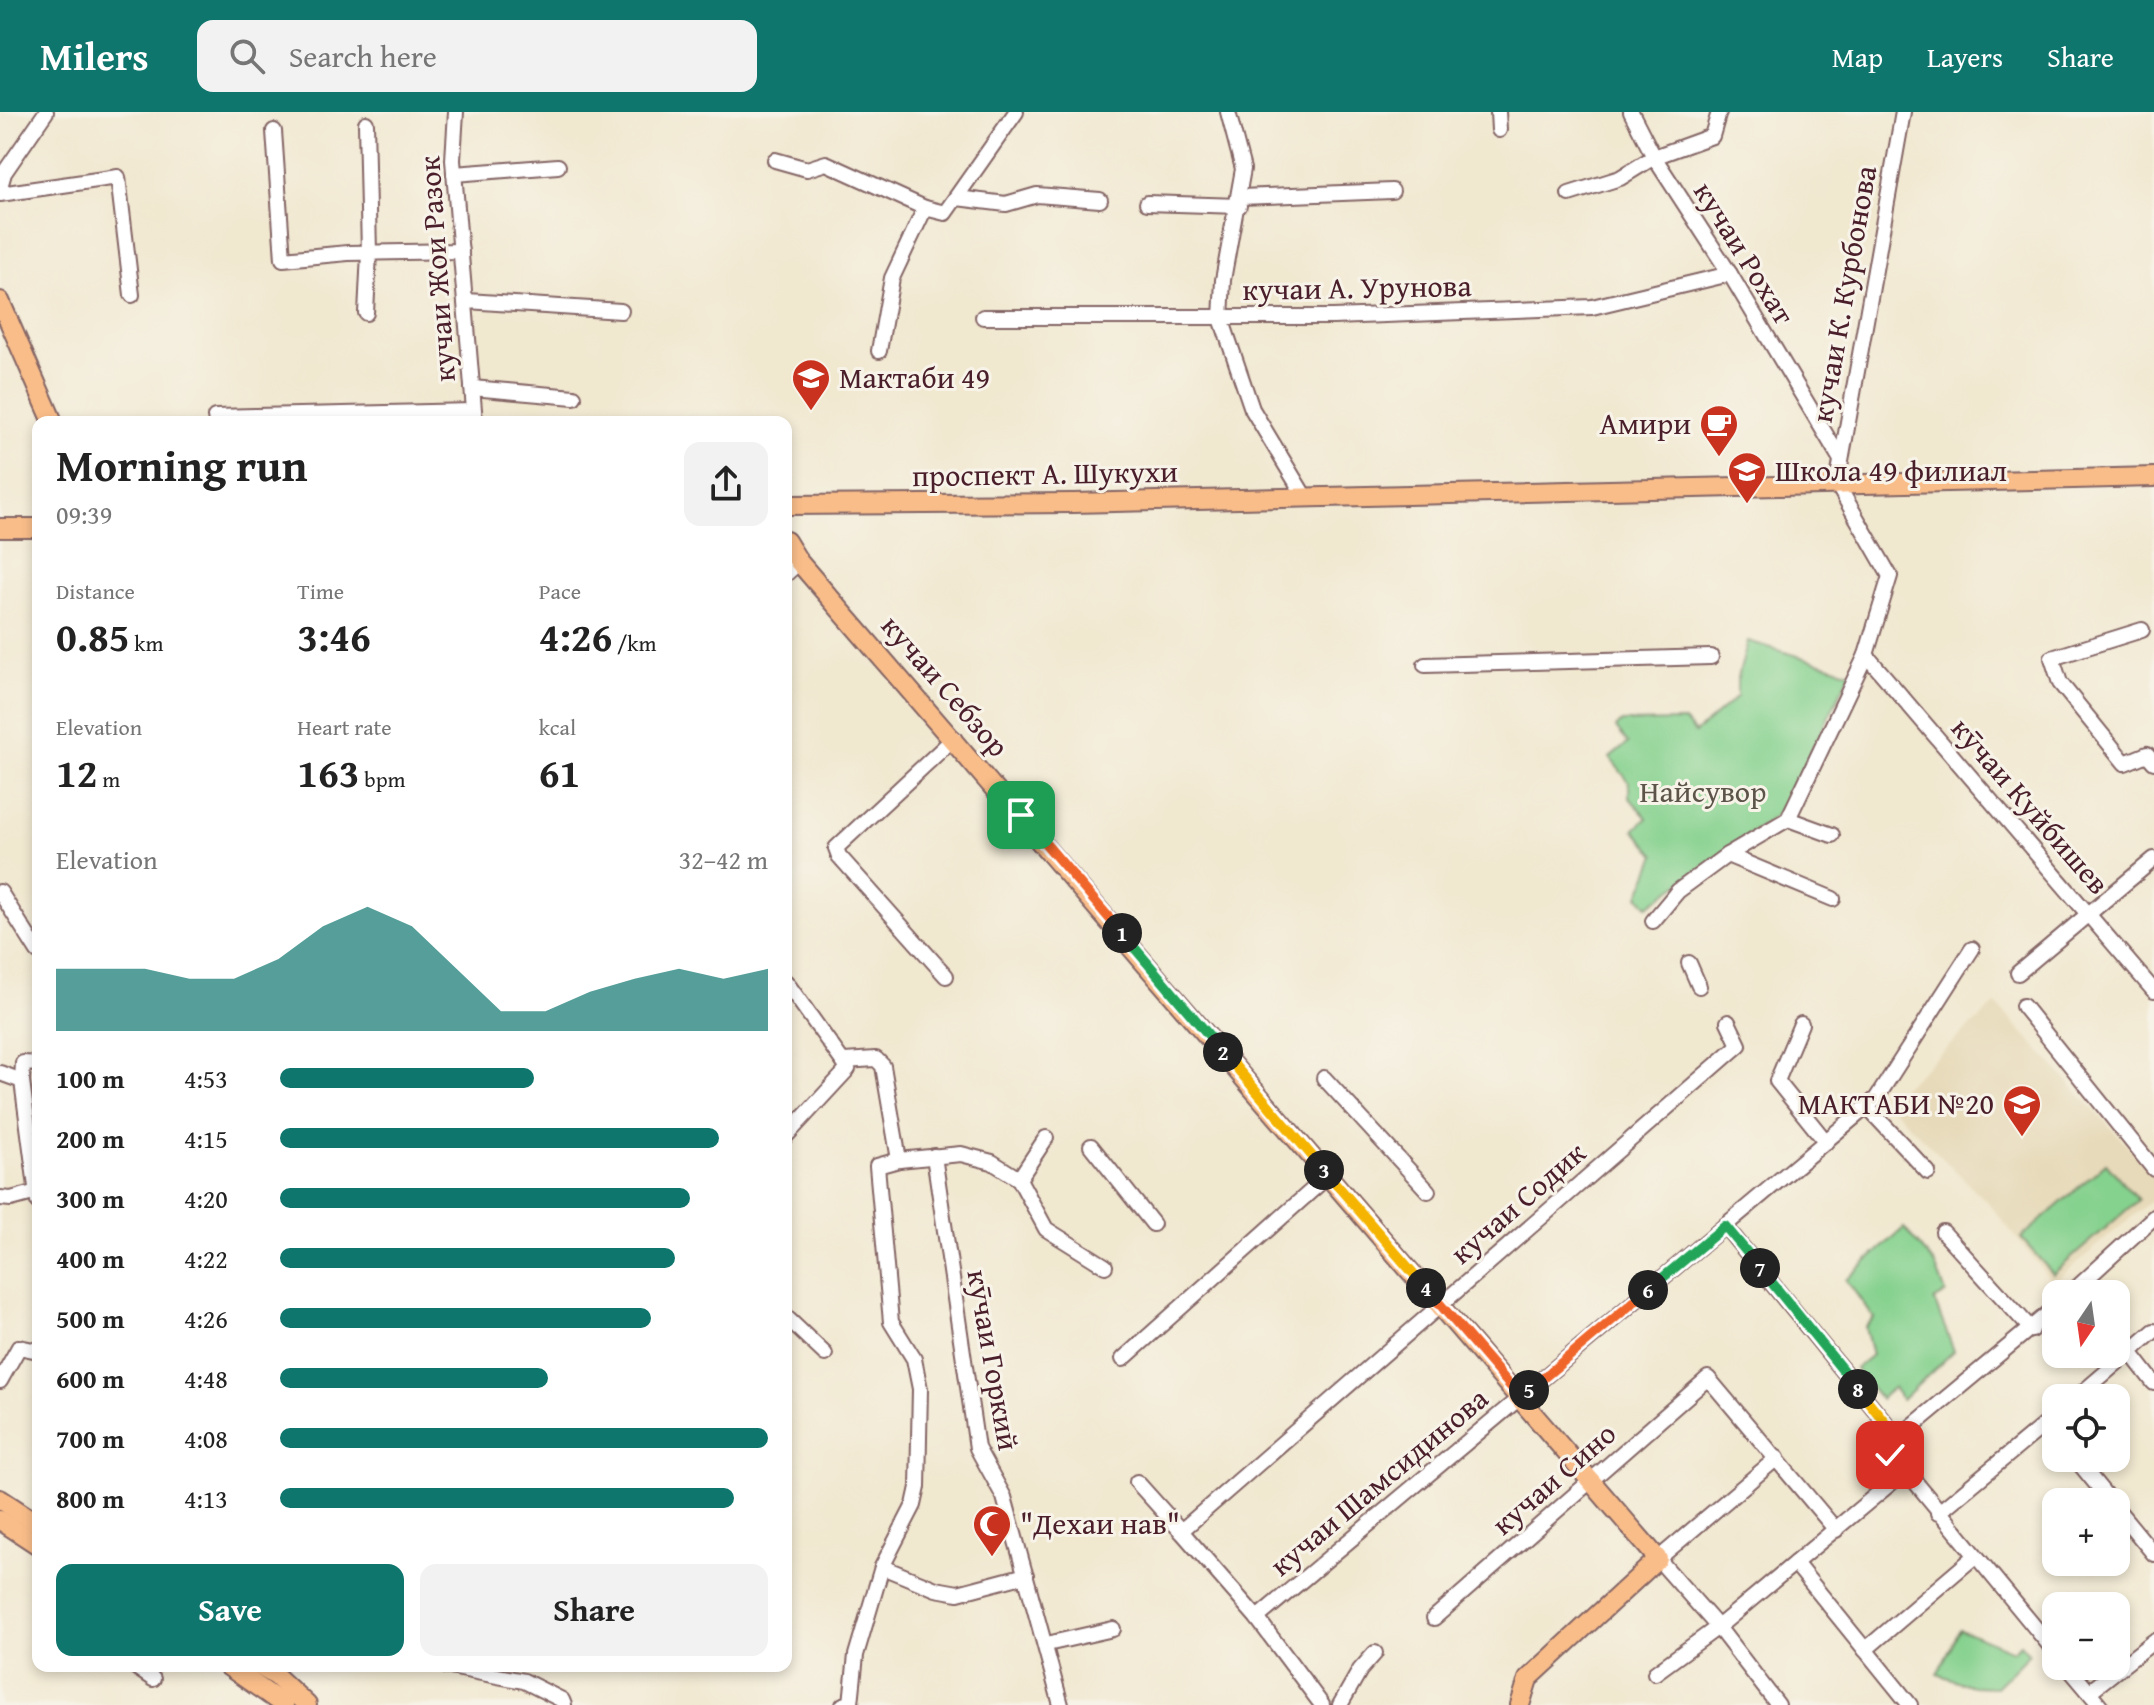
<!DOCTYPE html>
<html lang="en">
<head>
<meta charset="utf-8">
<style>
  :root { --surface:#fff; --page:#f2f2f2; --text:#222; --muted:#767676; --accent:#0f766e }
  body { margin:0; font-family:"Gentium Book Plus",serif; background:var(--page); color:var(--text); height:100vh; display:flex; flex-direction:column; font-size:30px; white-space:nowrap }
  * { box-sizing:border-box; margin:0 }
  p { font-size:26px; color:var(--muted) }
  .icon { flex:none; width:44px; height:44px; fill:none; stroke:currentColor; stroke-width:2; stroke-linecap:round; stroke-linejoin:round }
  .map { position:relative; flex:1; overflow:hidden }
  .details { position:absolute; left:32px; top:304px; width:760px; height:1256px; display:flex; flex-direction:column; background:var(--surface); border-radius:16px; box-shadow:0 4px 12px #0003 }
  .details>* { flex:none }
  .needle { width:52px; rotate:193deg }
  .tools { position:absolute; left:2042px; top:1168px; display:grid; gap:16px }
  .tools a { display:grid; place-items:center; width:88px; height:88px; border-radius:16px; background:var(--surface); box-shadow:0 4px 12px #0003; font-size:40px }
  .pin { position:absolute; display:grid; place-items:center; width:68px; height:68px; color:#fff; margin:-34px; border-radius:16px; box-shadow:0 4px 12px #0006 }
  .km { position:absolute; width:40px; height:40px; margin:-20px; border-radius:50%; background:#222; color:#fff; font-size:22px; line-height:40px; text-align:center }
  .round { display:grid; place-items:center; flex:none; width:84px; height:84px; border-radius:16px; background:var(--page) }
  .headline { display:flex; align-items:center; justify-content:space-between; height:136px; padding:0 24px }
  h1 { font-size:44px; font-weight:800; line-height:60px }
  .stats { display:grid; grid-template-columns:repeat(3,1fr); gap:12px; height:136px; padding:8px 24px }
  .stats div { display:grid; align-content:center }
  .stats b { font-size:40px; font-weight:800 }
  .stats small { font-size:22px; font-weight:400 }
  .stats p { font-size:22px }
  .chart { height:224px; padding:16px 24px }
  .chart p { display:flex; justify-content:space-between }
  .chart svg { width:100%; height:144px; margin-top:8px; fill:var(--accent); opacity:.7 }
  .button { display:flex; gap:16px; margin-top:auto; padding:16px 24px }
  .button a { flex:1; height:92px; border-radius:16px; background:var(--accent); color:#fff; font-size:32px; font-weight:800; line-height:92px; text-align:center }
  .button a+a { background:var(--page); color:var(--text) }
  ul { padding:0 24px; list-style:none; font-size:26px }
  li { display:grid; grid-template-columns:128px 96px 1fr; align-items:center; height:60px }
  li i { height:20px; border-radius:10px; background:var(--accent) }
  header { display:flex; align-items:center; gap:48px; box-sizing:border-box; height:112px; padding:0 40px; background:var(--accent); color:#fff }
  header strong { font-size:38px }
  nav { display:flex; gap:44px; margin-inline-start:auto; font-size:28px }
  .search { width:560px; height:72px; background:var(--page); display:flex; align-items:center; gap:20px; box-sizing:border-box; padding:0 28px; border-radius:16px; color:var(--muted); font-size:30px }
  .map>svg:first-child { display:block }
  .built { fill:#e7daba }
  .green { fill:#85d18e; stroke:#68785c; stroke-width:2 }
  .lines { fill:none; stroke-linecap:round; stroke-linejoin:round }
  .minor-casing { stroke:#846565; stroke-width:18 }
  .major-casing { stroke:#846565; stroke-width:22 }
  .minor { stroke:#fff; stroke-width:14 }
  .major { stroke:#f9bd89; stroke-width:18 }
  .split-1-casing { stroke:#fff; stroke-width:16 }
  .split-2-casing { stroke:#fff; stroke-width:16 }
  .split-3-casing { stroke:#fff; stroke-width:16 }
  .split-4-casing { stroke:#fff; stroke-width:16 }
  .split-5-casing { stroke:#fff; stroke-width:16 }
  .split-6-casing { stroke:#fff; stroke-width:16 }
  .split-7-casing { stroke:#fff; stroke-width:16 }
  .split-8-casing { stroke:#fff; stroke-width:16 }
  .split-9-casing { stroke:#fff; stroke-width:16 }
  .split-1 { stroke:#f0652b; stroke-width:10 }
  .split-2 { stroke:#22a559; stroke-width:10 }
  .split-3 { stroke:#f5b400; stroke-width:10 }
  .split-4 { stroke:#f5b400; stroke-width:10 }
  .split-5 { stroke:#f0652b; stroke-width:10 }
  .split-6 { stroke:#f0652b; stroke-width:10 }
  .split-7 { stroke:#22a559; stroke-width:10 }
  .split-8 { stroke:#22a559; stroke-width:10 }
  .split-9 { stroke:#f5b400; stroke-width:10 }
  .labels { text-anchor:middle; stroke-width:6; stroke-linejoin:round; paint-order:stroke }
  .street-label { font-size:30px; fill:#4a1f2b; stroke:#f7f3e8 }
  .poi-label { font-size:30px; fill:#4a1f2b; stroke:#f7f3e8; text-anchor:start }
  .park-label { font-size:30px; fill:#5c5449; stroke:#f7f3e8 }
</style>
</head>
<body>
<header>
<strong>Milers</strong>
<div class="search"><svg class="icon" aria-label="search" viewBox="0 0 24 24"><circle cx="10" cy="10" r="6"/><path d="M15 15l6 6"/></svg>Search here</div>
<nav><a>Map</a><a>Layers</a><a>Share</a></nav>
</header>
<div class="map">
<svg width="2154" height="1593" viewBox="0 0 2154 1593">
  <rect width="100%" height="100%" fill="#f7f3e8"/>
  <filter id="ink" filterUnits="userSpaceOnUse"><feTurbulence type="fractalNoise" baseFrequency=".0125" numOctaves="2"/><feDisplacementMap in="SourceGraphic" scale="16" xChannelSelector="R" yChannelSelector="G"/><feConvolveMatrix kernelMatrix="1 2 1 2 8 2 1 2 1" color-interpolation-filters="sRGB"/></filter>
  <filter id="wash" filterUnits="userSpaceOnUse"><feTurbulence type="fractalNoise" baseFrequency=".006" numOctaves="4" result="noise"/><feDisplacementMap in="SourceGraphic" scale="32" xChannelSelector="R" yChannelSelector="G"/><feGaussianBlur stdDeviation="1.8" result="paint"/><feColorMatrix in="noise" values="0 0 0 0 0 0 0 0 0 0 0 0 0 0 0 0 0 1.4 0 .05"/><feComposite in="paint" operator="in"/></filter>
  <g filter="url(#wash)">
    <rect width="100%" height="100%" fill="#f1e8d0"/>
    <!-- built -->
    <polygon class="built" points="1996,892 2154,1062 2154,1086 2053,1171 1990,1093 1886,990"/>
    <!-- green -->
    <g class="green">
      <polygon points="1748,529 1851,560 1788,685 1775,704 1648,794 1639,784 1656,743 1634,718 1647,706 1629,685 1629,670 1610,646 1628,631 1616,616 1622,610 1685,609 1695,621 1737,585 1737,569"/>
      <polygon points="2106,1051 2138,1088 2053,1162 2021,1126"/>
      <polygon points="1904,1116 1934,1151 1946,1181 1934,1188 1954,1239 1902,1288 1893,1276 1880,1287 1855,1257 1872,1243 1865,1215 1874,1206 1846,1168"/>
      <polygon points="1960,1517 2013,1539 2020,1532 2029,1542 1996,1575 1972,1574 1937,1562"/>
    </g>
  </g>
  <g filter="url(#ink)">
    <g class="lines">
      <defs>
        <g id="minor">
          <polyline points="456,0 453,48 475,310"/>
          <polyline points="1228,0 1243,57 1223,168 1221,206 1252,297 1305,385"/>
          <polyline points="1498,0 1499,18"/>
          <polyline points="1631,0 1654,45 1730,162 1841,348"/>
          <polyline points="366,11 369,141 366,201"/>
          <polyline points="274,19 283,147 348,141 461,139"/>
          <polyline points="775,48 807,57 826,51 925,96 945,101 1016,0"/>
          <polyline points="454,62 558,54"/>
          <polyline points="0,75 4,61 46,0"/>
          <polyline points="0,82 118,65 132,183"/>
          <polyline points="1569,82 1620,66 1654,45 1712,24 1719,0"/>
          <polyline points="1240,85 1392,79"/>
          <polyline points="957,86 1006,92 1037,83 1100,88"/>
          <polyline points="1147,91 1239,94"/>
          <polyline points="467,189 621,199"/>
          <polyline points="983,205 1333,205 1592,195 1730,162"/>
          <polyline points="879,239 892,166 925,96"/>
          <polyline points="472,276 574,285"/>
          <polyline points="216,310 215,305 473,299"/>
          <polyline points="786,462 799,450"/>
          <polyline points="2142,518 2052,546 2060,571 2125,651 2147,642 2154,650"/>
          <polyline points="1866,543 2154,879"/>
          <polyline points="1425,553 1711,545"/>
          <polyline points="1788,707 1832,723"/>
          <polyline points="1727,743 1833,787"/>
          <polyline points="0,780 38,840"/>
          <polyline points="1653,809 1678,779 1727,743 1788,707 1866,543 1890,464 1837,372 1903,0"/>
          <polyline points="1689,851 1699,874"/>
          <polyline points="2018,861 2154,747"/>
          <polyline points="946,864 839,744 836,736 954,626"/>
          <polyline points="786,870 848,957 786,1024"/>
          <polyline points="2023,894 2154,1057"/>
          <polyline points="1801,912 1777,969 1826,1030"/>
          <polyline points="844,949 876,947 883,954 899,1048 961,1042 992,1050 1019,1067 1046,1117 1105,1154"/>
          <polyline points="0,961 22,969 38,1090"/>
          <polyline points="1324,966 1428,1079"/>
          <polyline points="22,969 23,951 38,952"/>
          <polyline points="1867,995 1928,1060"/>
          <polyline points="1091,1034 1153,1112"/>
          <polyline points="934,1044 977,1336 1004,1385 1061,1593"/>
          <polyline points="1019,1067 1046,1026"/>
          <polyline points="0,1086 11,1087 37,1080"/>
          <polyline points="1725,1114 1898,1326"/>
          <polyline points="1943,1120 2032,1218"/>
          <polyline points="2070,1182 2154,1105"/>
          <polyline points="2056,1195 1898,1326 1889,1338 2056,1541"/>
          <polyline points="786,1205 825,1242"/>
          <polyline points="2130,1240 2154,1271"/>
          <polyline points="1123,1247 1329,1063"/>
          <polyline points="0,1269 19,1235 38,1239"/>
          <polyline points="2076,1286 2154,1219"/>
          <polyline points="1777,1346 1658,1447 1718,1515 1778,1593"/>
          <polyline points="2075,1346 2111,1390"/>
          <polyline points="1137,1370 1181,1419 1739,933 1728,910"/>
          <polyline points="2116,1396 2154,1442"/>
          <polyline points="1938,1401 2056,1303"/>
          <polyline points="1181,1419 1257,1506 1322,1593"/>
          <polyline points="1795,1451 1910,1593"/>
          <polyline points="882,1455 936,1477 958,1481 1026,1463"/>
          <polyline points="1257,1506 1876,987 1972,837"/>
          <polyline points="1434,1506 1708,1266 1836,1418"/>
          <polyline points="1047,1532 1113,1517"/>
          <polyline points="1865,1538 1974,1445"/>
          <polyline points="134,1554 153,1567"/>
          <polyline points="445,1554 524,1569 562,1588 564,1593"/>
          <polyline points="2067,1554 2100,1593"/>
          <polyline points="1655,1561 1718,1515 1904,1360"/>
          <polyline points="2089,1580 2154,1529"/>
          <polyline points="843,1593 851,1591 856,1543 882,1455 914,1393 918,1375 920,1277 914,1247 891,1210 877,1054 899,1048"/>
          <polyline points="1340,1593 1360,1558 1375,1541"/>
        </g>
        <g id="major">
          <polyline points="0,189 53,310"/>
          <polyline points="786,393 1073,391 2154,365"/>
          <polyline points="0,416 38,416"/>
          <polyline points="786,429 799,450 1658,1447 1528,1567 1520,1593"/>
          <polyline points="0,1387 38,1412"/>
          <polyline points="0,1408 38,1433"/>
          <polyline points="228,1554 284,1593"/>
          <polyline points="259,1554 276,1564 307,1593"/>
        </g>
      </defs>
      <!-- minor casing -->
      <use href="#minor" class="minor-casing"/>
      <!-- major casing -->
      <use href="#major" class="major-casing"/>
      <!-- minor -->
      <use href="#minor" class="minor"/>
      <!-- major -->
      <use href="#major" class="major"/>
    </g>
  </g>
  <g class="lines" filter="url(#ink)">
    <defs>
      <polyline id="split-1" points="1021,703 1122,821"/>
      <polyline id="split-2" points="1122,821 1223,940"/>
      <polyline id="split-3" points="1223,940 1324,1058"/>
      <polyline id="split-4" points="1324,1058 1426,1176"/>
      <polyline id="split-5" points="1426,1176 1520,1285 1529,1278"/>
      <polyline id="split-6" points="1529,1278 1648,1178"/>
      <polyline id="split-7" points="1648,1178 1725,1114 1760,1156"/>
      <polyline id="split-8" points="1760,1156 1858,1277"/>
      <polyline id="split-9" points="1858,1277 1898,1326 1890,1334 1890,1343"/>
    </defs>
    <!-- split-1 casing -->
    <use href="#split-1" class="split-1-casing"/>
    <!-- split-2 casing -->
    <use href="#split-2" class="split-2-casing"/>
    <!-- split-3 casing -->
    <use href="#split-3" class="split-3-casing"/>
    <!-- split-4 casing -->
    <use href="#split-4" class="split-4-casing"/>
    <!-- split-5 casing -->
    <use href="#split-5" class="split-5-casing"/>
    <!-- split-6 casing -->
    <use href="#split-6" class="split-6-casing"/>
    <!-- split-7 casing -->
    <use href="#split-7" class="split-7-casing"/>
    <!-- split-8 casing -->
    <use href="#split-8" class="split-8-casing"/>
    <!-- split-9 casing -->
    <use href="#split-9" class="split-9-casing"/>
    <!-- split-1 -->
    <use href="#split-1" class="split-1"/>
    <!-- split-2 -->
    <use href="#split-2" class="split-2"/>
    <!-- split-3 -->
    <use href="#split-3" class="split-3"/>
    <!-- split-4 -->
    <use href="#split-4" class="split-4"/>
    <!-- split-5 -->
    <use href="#split-5" class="split-5"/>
    <!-- split-6 -->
    <use href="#split-6" class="split-6"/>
    <!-- split-7 -->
    <use href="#split-7" class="split-7"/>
    <!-- split-8 -->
    <use href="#split-8" class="split-8"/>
    <!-- split-9 -->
    <use href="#split-9" class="split-9"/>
  </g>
  <!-- icons -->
  <defs>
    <symbol id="school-pin" viewBox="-11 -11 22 30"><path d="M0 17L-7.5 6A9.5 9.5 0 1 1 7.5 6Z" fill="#c8321e" stroke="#f7f3e8"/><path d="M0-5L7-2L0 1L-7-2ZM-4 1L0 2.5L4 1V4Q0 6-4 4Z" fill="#fff"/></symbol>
    <symbol id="cafe-pin" viewBox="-11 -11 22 30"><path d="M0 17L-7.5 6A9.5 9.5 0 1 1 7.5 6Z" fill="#c8321e" stroke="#f7f3e8"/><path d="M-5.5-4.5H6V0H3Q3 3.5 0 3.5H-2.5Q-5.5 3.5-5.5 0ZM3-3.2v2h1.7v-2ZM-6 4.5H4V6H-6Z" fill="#fff"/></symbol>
    <symbol id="mosque-pin" viewBox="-11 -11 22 30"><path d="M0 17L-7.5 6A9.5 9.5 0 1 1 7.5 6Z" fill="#c8321e" stroke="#f7f3e8"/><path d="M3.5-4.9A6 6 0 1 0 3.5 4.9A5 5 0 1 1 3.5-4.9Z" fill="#fff"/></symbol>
  </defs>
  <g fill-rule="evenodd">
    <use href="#school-pin" x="789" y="244" width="44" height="60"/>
    <use href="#cafe-pin" x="1697" y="290" width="44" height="60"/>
    <use href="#school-pin" x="1725" y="337" width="44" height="60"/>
    <use href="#school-pin" x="2000" y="970" width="44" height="60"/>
    <use href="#mosque-pin" x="970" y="1390" width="44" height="60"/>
  </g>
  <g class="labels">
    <!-- street labels -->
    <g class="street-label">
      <text transform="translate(1744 141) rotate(58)" y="10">кучаи Рохат</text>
      <text transform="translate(437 157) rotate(-94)" y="10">кучаи Жои Разок</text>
      <text transform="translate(1357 176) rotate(-1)" y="10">кучаи А. Урунова</text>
      <text transform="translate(1844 182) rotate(-80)" y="10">кучаи К. Курбонова</text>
      <text transform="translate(1045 362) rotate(-1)" y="10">проспект А. Шукухи</text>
      <text transform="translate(945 574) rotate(49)" y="10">кучаи Себзор</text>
      <text transform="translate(2030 694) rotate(49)" y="10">кӯчаи Куйбишев</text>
      <text transform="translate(1518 1091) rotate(-41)" y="10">кучаи Содик</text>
      <text transform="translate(993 1248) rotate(80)" y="10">кӯчаи Горкий</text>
      <text transform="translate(1554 1367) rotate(-41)" y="10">кучаи Сино</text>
      <text transform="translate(1379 1370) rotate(-40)" y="10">кучаи Шамсидинова</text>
    </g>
    <!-- poi labels -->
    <g class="poi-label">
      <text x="839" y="276">Мактаби 49</text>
      <text x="1691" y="322" text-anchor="end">Амири</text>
      <text x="1775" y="369">Школа 49 филиал</text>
      <text x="1994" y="1002" text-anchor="end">МАКТАБИ №20</text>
      <text x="1020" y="1422">"Дехаи нав"</text>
    </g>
    <!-- park labels -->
    <g class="park-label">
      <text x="1703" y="690">Найсувор</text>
    </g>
  </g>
</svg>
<div class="tools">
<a><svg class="needle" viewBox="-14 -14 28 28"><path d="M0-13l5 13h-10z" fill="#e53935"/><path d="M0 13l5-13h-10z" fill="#767676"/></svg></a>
<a><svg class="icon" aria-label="locate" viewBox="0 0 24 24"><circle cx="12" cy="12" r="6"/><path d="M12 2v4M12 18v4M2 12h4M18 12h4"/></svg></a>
<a>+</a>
<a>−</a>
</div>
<div class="pin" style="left:1021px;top:703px;background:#1e9e55"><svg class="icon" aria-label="arrive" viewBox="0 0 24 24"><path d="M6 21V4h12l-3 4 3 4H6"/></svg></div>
<div class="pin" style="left:1890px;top:1343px;background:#d93025"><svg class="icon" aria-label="check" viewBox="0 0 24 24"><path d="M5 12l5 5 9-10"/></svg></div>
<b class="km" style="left:1122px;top:821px">1</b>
<b class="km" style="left:1223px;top:940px">2</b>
<b class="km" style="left:1324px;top:1058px">3</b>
<b class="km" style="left:1426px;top:1176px">4</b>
<b class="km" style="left:1529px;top:1278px">5</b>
<b class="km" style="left:1648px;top:1178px">6</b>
<b class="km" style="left:1760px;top:1156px">7</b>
<b class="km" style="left:1858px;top:1277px">8</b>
<section class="details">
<div class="headline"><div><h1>Morning run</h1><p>09:39</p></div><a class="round"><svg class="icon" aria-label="share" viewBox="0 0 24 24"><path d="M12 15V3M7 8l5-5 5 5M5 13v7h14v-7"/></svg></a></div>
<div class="stats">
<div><p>Distance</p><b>0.85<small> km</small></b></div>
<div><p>Time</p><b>3:46</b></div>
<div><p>Pace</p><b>4:26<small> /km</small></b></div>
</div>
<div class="stats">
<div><p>Elevation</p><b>12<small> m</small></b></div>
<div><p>Heart rate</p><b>163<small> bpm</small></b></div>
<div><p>kcal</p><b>61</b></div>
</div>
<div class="chart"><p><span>Elevation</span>32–42 m</p>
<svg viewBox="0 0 160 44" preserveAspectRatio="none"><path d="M0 44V25L10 25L20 25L30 28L40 28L50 22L60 12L70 6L80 12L90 25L100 38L110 38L120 32L130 28L140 25L150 28L160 25V44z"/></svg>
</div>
<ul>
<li><b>100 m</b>4:53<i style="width:52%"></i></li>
<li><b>200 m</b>4:15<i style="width:90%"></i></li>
<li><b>300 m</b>4:20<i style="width:84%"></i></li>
<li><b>400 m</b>4:22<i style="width:81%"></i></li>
<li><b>500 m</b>4:26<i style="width:76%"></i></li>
<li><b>600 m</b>4:48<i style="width:55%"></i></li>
<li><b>700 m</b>4:08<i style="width:100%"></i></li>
<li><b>800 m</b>4:13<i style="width:93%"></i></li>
</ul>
<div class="button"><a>Save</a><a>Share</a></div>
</section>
</div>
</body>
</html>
